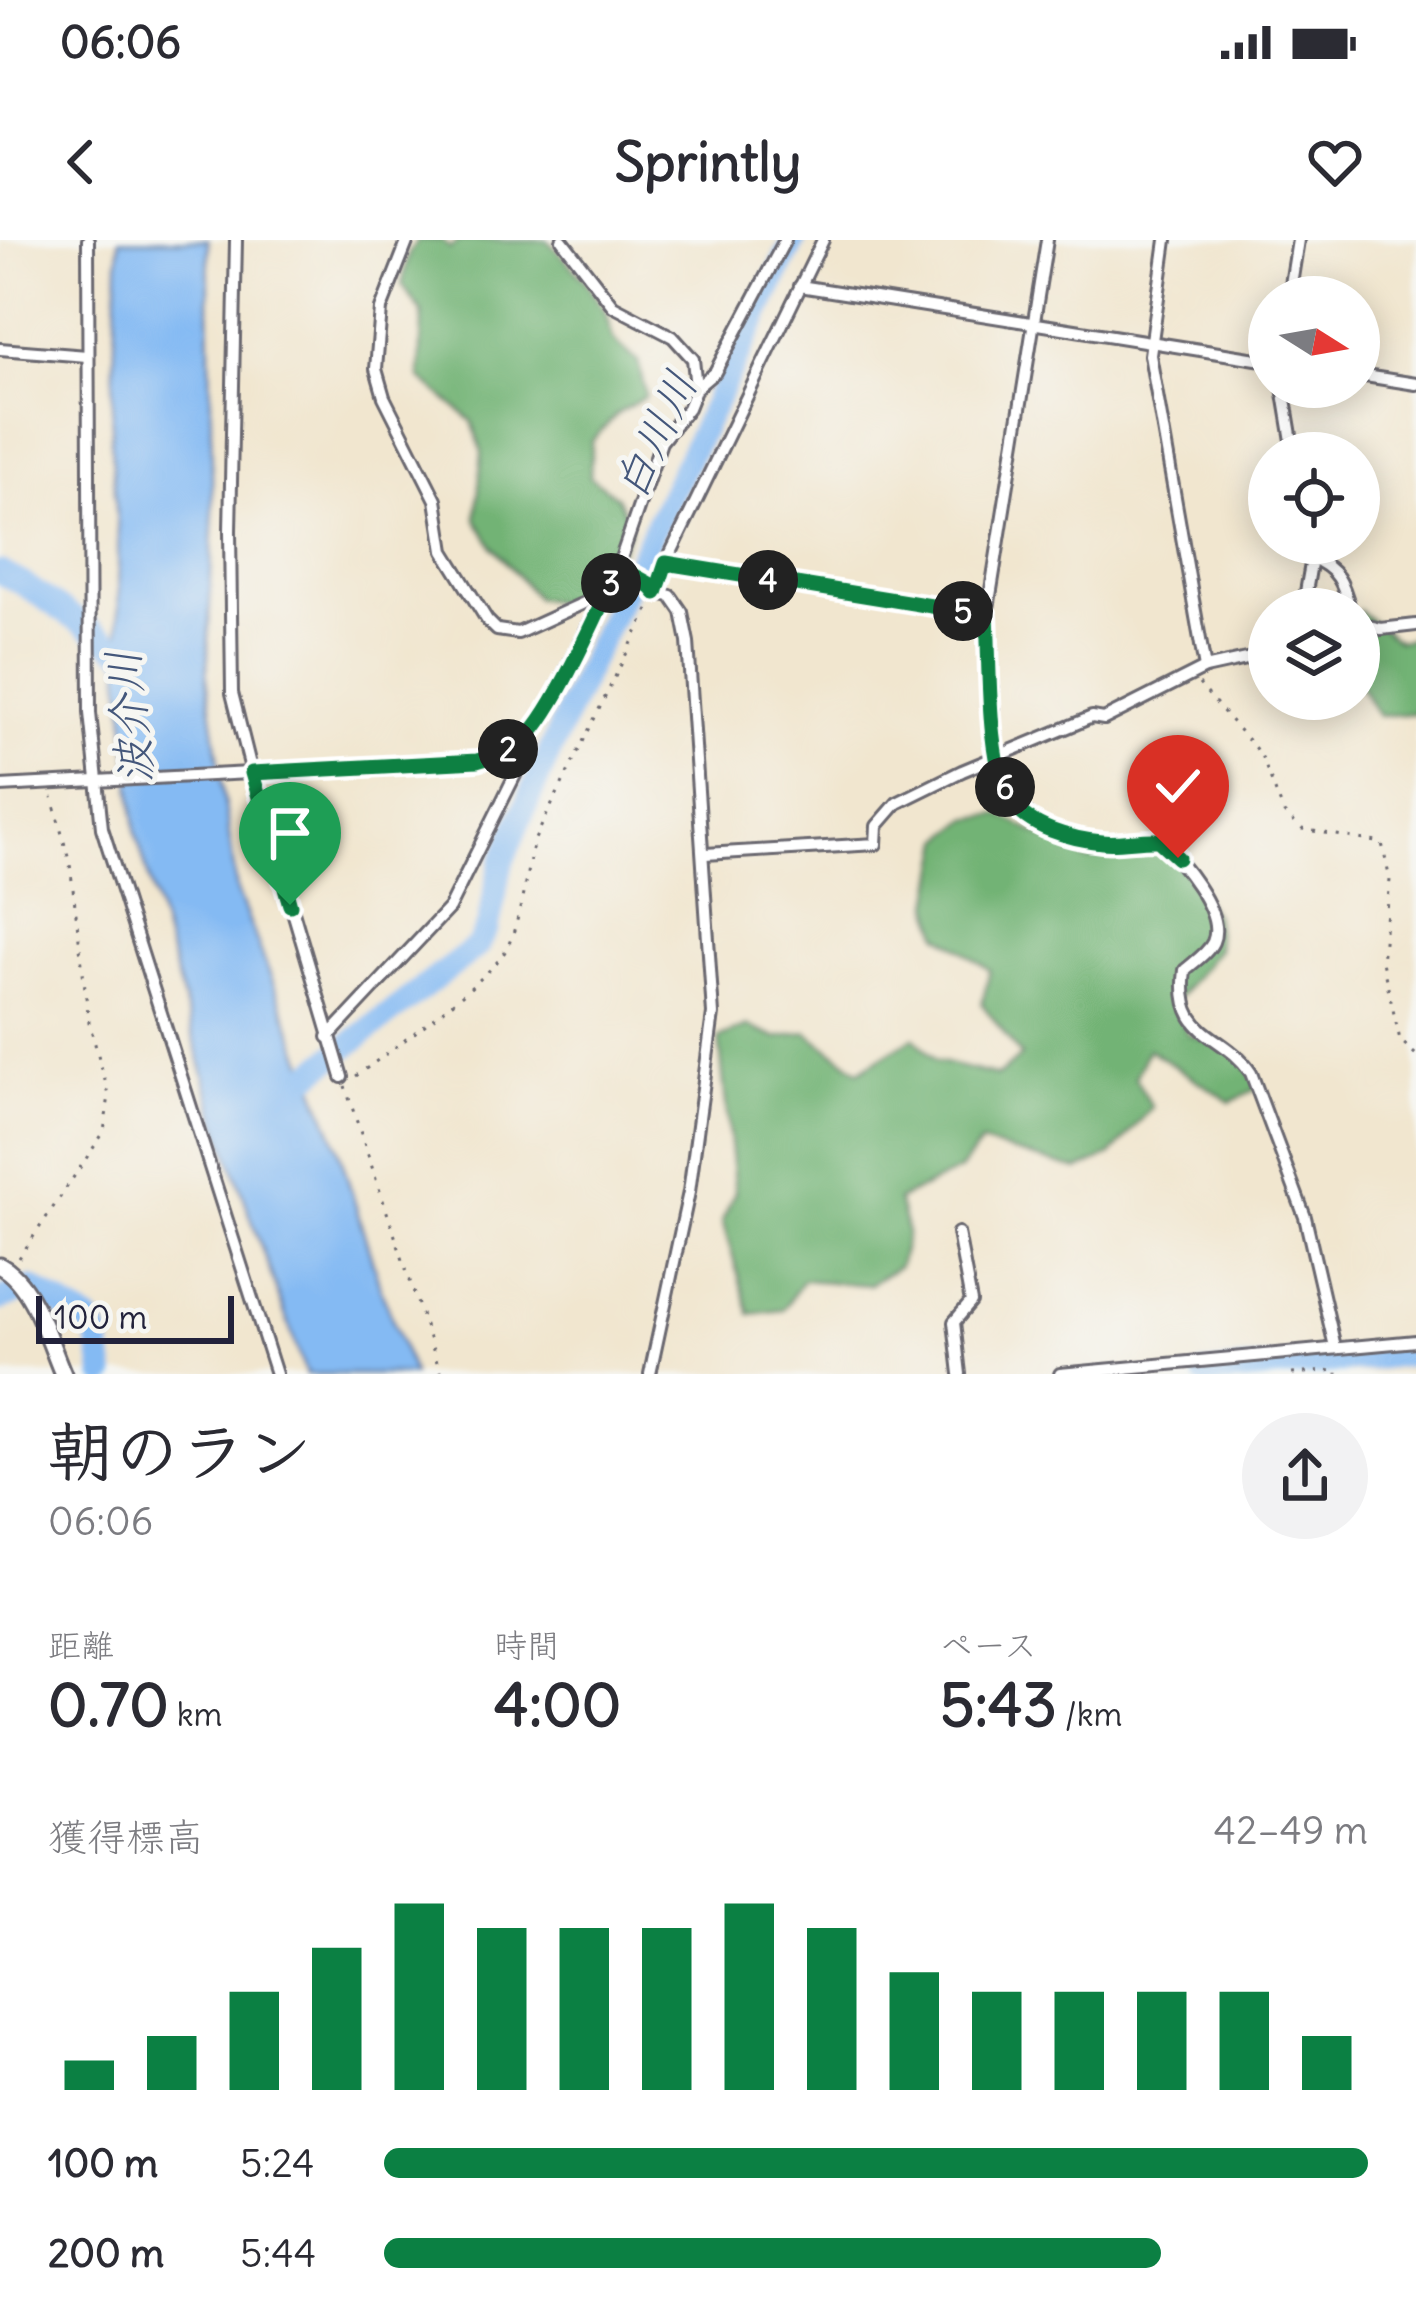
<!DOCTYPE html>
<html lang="ja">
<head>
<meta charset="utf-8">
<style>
  :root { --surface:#fff; --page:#f2f2f3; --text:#2b2b33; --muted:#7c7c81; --accent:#0b8043 }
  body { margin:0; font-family:Delius,"Klee One",sans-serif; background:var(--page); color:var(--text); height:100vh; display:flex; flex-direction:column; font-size:45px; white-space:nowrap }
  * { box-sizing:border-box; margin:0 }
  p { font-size:39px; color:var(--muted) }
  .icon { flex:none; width:66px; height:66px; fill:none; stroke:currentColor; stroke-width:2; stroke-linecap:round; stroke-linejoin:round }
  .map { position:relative; height:1134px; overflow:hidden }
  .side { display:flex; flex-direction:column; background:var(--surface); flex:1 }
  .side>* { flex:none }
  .needle { width:78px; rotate:101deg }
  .tools { position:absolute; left:1248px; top:36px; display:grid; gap:24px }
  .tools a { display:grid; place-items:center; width:132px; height:132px; border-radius:50%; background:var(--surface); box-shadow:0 6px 30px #0003; font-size:60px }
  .scale { position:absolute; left:36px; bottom:30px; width:198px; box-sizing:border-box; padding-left:12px; border:6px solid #22223b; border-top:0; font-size:33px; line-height:42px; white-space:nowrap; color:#22223b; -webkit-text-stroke:9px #f6f6f2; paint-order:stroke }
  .pin { position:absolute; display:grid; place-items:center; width:102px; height:102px; color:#fff; margin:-123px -51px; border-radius:50% 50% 50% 0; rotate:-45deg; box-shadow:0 0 12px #0007 }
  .pin .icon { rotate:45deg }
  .km { position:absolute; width:60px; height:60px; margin:-30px; border-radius:50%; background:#222; color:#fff; font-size:33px; line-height:60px; text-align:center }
  .round { display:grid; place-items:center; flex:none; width:126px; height:126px; border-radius:63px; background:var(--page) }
  .headline { display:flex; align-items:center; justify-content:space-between; height:204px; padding:0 48px }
  h1 { font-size:66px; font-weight:800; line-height:90px }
  .stats { display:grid; grid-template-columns:repeat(3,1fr); gap:18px; height:204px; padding:12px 48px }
  .stats div { display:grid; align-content:center }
  .stats b { font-size:60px; font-weight:800 }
  .stats small { font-size:33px; font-weight:400 }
  .stats p { font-size:33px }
  .chart { height:336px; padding:24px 48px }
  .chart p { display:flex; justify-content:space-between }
  .chart svg { width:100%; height:216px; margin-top:12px; stroke:var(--accent); stroke-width:6 }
  ul { padding:0 48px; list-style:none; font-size:39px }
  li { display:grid; grid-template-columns:192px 144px 1fr; align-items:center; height:90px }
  li i { height:30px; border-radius:15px; background:var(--accent) }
  .status { display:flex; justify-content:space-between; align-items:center; height:84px; padding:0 60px; background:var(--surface); direction:ltr }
  .status svg { height:33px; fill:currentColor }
  header { display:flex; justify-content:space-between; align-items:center; height:156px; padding:0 48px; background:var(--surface); font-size:54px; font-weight:800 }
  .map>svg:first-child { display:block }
  .forest { fill:#72b375; stroke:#4a6a58; stroke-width:3 }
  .water { fill:#84baf3; stroke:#536e97; stroke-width:3 }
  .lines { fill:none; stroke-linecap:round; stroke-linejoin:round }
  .river { stroke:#84baf3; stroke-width:24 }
  .minor-casing { stroke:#6a676f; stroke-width:16 }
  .secondary-casing { stroke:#6a676f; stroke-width:21 }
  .path { stroke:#6a676f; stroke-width:3; stroke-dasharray:3 9; stroke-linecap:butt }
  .minor { stroke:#fff; stroke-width:10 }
  .secondary { stroke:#fff; stroke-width:15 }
  .route-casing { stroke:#fff; stroke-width:24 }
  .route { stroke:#0b8043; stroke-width:15 }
  .labels { text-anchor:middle; stroke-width:10; stroke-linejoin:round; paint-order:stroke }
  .water-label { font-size:45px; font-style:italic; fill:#44577b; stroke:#f6f6f2 }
</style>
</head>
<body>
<div class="status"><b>06:06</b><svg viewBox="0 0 49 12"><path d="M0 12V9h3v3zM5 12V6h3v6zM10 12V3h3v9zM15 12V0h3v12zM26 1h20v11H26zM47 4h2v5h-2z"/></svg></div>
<header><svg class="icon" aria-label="back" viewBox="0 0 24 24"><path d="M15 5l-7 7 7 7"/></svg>Sprintly<svg class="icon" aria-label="heart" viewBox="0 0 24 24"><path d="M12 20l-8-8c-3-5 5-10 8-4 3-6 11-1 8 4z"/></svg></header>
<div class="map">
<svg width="1416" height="1134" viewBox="0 0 1416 1134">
  <rect width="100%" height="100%" fill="#f6f6f2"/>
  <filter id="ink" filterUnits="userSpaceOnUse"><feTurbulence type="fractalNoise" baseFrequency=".00833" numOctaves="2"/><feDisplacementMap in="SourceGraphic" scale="24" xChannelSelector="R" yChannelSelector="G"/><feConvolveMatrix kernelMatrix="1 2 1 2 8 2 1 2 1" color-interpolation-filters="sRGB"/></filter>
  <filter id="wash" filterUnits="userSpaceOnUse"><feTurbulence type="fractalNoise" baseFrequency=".004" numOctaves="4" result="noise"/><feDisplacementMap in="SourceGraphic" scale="48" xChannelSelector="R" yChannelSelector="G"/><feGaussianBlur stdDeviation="2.7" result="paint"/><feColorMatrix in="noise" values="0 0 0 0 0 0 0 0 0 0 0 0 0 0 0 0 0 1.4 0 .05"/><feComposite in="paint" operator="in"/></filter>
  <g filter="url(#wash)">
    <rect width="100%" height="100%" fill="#f1e6cf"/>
    <!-- forest -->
    <g class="forest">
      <path d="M418 0H441L450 8 460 0H547L583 38 605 71 613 99 638 122 646 156 617 174 592 201 590 237 617 257 631 287C615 326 608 343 571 365L536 358 493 307 476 279 482 212 472 181 420 138 422 72 402 45 409 13Z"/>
      <polygon points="1359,371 1398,401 1416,398 1416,473 1378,476 1359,444"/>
      <polygon points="999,574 1087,620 1150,609 1178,619 1214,675 1218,709 1173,764 1188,794 1247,817 1260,847 1231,862 1148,809 1135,838 1152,867 1111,915 1078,930 981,903 960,930 898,960 907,993 899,1026 869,1045 803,1040 783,1070 750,1074 722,981 735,952 719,798 748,786 776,798 807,792 859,831 914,797 936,821 998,836 1021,816 982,764 990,730 939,694 931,664 943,599 968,579"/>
    </g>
    <!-- water -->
    <polygon class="water" points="119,0 208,0 213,286 207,438 237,651 338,907 381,1050 413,1134 306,1134 218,884 136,593 119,414 118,296 111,200"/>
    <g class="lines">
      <!-- river -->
      <g class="river">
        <polyline points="0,332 23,344 145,426"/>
        <polyline points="286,853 478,706 488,686 502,622 526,565 594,413 794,0"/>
        <polyline points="0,1059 32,1048 89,1082 98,1096 104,1134"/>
        <polyline points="1205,1134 1416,1114"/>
      </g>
    </g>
  </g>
  <g filter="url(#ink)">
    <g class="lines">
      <defs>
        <g id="minor">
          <polyline points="88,0 90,473 102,588 276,1134"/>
          <polyline points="236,0 230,291 232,453 252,533 342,837"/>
          <polyline points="408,0 381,69 376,129 384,157 436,260 444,311 487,380 497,390 518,393 606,353"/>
          <polyline points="562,0 613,66 673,97 693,119 696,148"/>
          <path d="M1047 0 987 375 996 519 1009 558 1041 585 1060 594 1105 602 1158 600C1178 618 1226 672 1213 702 1208 713 1194 722 1185 730 1176 799 1222 790 1251 833L1305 977 1335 1107"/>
          <polyline points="1166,0 1150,115 1205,428"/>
          <polyline points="800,46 1269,121"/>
          <polyline points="1289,57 1298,0"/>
          <polyline points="0,109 87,116"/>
          <polyline points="1359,135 1416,144"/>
          <polyline points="1283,147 1294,213"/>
          <polyline points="666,323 987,375"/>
          <polyline points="618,327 648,342 656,353 671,356 682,372 688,402 713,774 689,952 650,1134"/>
          <polyline points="656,353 666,323 823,0"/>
          <path d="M1303 369 1312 318C1338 329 1343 342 1350 369"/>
          <polyline points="1359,384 1381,389 1416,385"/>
          <polyline points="0,546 477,521 522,502 542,478 618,327 661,202 688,168 696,148 715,132 785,0"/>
          <polyline points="705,614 876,604 877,586 897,563 962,531 1092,477 1104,479 1205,428 1269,414"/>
          <polyline points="328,797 449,668 525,515 522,502"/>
          <polyline points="958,993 971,1062 954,1082 960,1134"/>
          <polyline points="1060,1134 1416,1101"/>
        </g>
        <path id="secondary" d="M0 1026C33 1043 49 1102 63 1134"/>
      </defs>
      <!-- minor casing -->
      <use href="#minor" class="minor-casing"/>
      <!-- secondary casing -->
      <use href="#secondary" class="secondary-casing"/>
      <!-- path -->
      <g class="path">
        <polyline points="1199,444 1261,515 1284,573 1302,589 1382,603 1390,640 1382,722 1400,800 1416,815"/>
        <path d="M356 836C387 813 492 739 507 708 523 674 524 636 535 599L650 366"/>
        <polyline points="345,846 441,1134"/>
        <polyline points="19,1018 104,892 109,855 89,782 70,624 52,557"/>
        <polyline points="1292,1134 1337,1130 1337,1134"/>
      </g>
      <!-- minor -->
      <use href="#minor" class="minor"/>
      <!-- secondary -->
      <use href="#secondary" class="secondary"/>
    </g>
  </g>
  <g class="lines" filter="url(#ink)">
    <defs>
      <path id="route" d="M290 665 252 533 477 521C492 517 508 512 521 502 552 479 600 366 619 327L648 343 656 353 666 323 987 375C990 422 986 522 1010 560 1028 588 1072 599 1102 602 1120 604 1140 599 1158 600L1178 618"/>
    </defs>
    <!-- route casing -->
    <use href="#route" class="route-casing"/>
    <!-- route -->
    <use href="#route" class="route"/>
  </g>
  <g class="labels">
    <!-- water labels -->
    <g class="water-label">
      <text transform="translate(655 195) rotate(-65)" y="16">白川川</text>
      <text transform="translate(129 477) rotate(-96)" y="16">波介川</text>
    </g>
  </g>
</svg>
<div class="tools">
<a><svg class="needle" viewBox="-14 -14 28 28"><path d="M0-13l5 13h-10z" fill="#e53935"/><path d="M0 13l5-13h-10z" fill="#7c7c81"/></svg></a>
<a><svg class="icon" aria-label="locate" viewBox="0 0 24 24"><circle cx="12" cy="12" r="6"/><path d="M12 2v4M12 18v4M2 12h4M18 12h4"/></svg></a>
<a><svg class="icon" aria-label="layers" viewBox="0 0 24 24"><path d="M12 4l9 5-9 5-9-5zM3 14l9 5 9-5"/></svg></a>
</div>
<div class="scale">100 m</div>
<div class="pin" style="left:290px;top:665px;background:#1e9e55"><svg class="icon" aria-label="arrive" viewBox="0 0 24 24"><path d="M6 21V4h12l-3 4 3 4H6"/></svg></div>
<div class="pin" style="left:1178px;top:618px;background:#d93025"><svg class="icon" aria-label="check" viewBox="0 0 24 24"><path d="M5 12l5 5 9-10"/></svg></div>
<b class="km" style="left:508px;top:509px">2</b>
<b class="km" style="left:611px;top:343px">3</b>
<b class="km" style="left:768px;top:340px">4</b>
<b class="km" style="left:963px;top:371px">5</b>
<b class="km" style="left:1005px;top:547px">6</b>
</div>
<section class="side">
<div class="headline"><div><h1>朝のラン</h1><p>06:06</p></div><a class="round"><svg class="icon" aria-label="share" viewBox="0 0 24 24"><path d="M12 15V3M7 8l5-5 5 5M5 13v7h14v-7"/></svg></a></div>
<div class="stats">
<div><p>距離</p><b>0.70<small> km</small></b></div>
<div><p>時間</p><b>4:00</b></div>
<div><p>ペース</p><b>5:43<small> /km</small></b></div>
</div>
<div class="chart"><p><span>獲得標高</span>42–49 m</p>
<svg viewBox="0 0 160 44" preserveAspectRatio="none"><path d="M5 44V38M15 44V33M25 44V24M35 44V15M45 44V6M55 44V11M65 44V11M75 44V11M85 44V6M95 44V11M105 44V20M115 44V24M125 44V24M135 44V24M145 44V24M155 44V33"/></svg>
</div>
<ul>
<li><b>100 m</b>5:24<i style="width:100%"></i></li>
<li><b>200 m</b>5:44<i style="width:79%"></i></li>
</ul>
</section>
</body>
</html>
